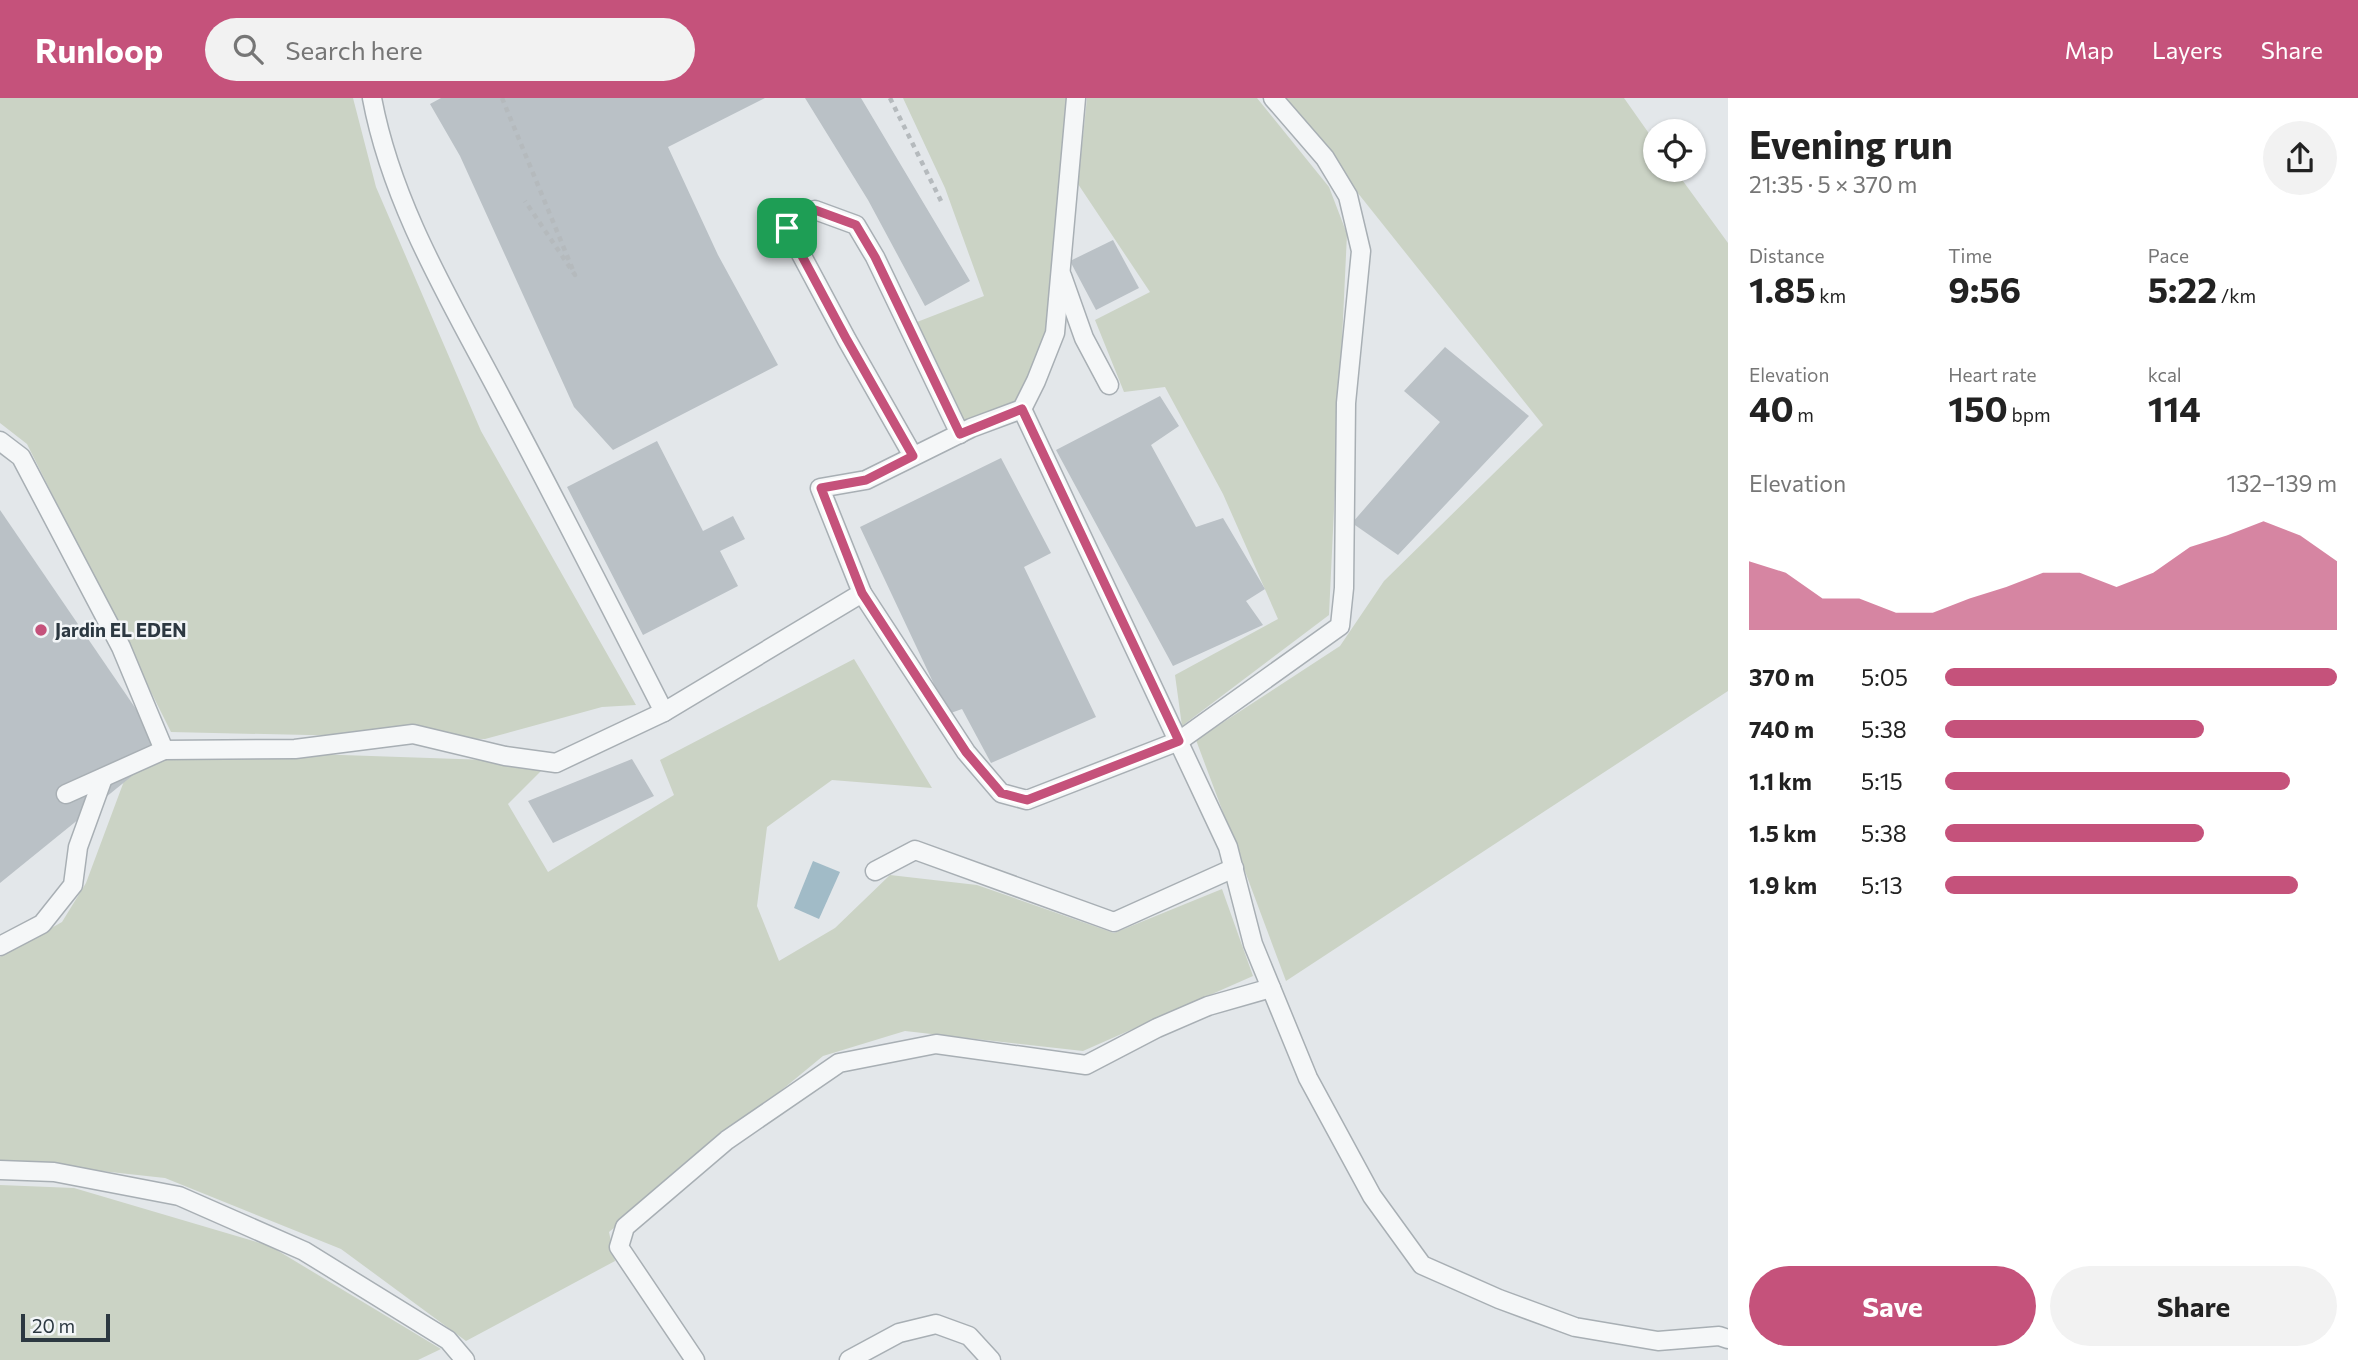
<!DOCTYPE html>
<html lang="en">
<head>
<meta charset="utf-8">
<style>
  :root { --surface:#fff; --page:#f2f2f2; --text:#222; --muted:#767676; --accent:#c5527b }
  body { margin:0; font-family:Commissioner,sans-serif; background:var(--page); color:var(--text); height:100vh; display:flex; flex-direction:column; font-size:26px; white-space:nowrap }
  * { box-sizing:border-box; margin:0 }
  p { font-size:23px; color:var(--muted) }
  .icon { flex:none; width:38px; height:38px; fill:none; stroke:currentColor; stroke-width:2; stroke-linecap:round; stroke-linejoin:round }
  .map { position:relative; flex:1; overflow:hidden }
  .drawer { display:flex; flex-direction:column; background:var(--surface); width:630px }
  .drawer>* { flex:none }
  .controls { position:absolute; left:1643px; top:21px; display:grid; gap:14px }
  .controls a { display:grid; place-items:center; width:63px; height:63px; border-radius:50%; background:var(--surface); box-shadow:0 2px 5px #0004; font-size:35px }
  .scale { position:absolute; left:21px; bottom:18px; width:89px; box-sizing:border-box; padding-left:7px; border:4px solid #2c3841; border-top:0; font-size:19px; line-height:24px; white-space:nowrap; color:#2c3841; -webkit-text-stroke:5px #f2f5f7; paint-order:stroke }
  .pin { position:absolute; display:grid; place-items:center; width:60px; height:60px; color:#fff; margin:-30px; border-radius:14px; box-shadow:0 4px 10px #0006 }
  .round { display:grid; place-items:center; flex:none; width:74px; height:74px; border-radius:37px; background:var(--page) }
  .summary { display:flex; align-items:center; justify-content:space-between; height:119px; padding:0 21px }
  h1 { font-size:38px; font-weight:700; line-height:52px }
  .figures { display:grid; grid-template-columns:repeat(3,1fr); gap:10px; height:119px; padding:7px 21px }
  .figures div { display:grid; align-content:center }
  .figures b { font-size:35px; font-weight:700 }
  .figures small { font-size:19px; font-weight:400 }
  .figures p { font-size:19px }
  .chart { height:196px; padding:14px 21px }
  .chart p { display:flex; justify-content:space-between }
  .chart svg { width:100%; height:126px; margin-top:7px; fill:var(--accent); opacity:.7 }
  .button { display:flex; gap:14px; margin-top:auto; padding:14px 21px }
  .button a { flex:1; height:80px; border-radius:42px; background:var(--accent); color:#fff; font-size:28px; font-weight:700; line-height:80px; text-align:center }
  .button a+a { background:var(--page); color:var(--text) }
  ul { padding:0 21px; list-style:none; font-size:23px }
  li { display:grid; grid-template-columns:112px 84px 1fr; align-items:center; height:52px }
  li i { height:18px; border-radius:9px; background:var(--accent) }
  header { display:flex; align-items:center; gap:42px; box-sizing:border-box; height:98px; padding:0 35px; background:var(--accent); color:#fff }
  header strong { font-size:33px }
  nav { display:flex; gap:38px; margin-inline-start:auto; font-size:24px }
  .search { width:490px; height:63px; background:var(--page); display:flex; align-items:center; gap:18px; box-sizing:border-box; padding:0 24px; border-radius:38px; color:var(--muted); font-size:26px }
  main { display:flex; flex:1; min-height:0 }
  .map>svg:first-child { display:block }
  .green { fill:#cbd3c5 }
  .water { fill:#a1bbc7 }
  .building { fill:#bac1c6 }
  .lines { fill:none; stroke-linecap:round; stroke-linejoin:round }
  .service-casing { stroke:#a8afb4; stroke-width:21 }
  .path { stroke:#b5babd; stroke-width:4.5; stroke-dasharray:5 5; stroke-linecap:butt }
  .service { stroke:#f5f7f8; stroke-width:18 }
  .route-casing { stroke:#fff; stroke-width:14 }
  .route { stroke:#c5527b; stroke-width:9 }
  .poi-dot { fill:#c5527b; stroke:#f2f5f7; stroke-width:2.5 }
  .labels { text-anchor:middle; stroke-width:5; stroke-linejoin:round; paint-order:stroke }
  .poi-label { font-size:19px; font-weight:bold; fill:#2c3841; stroke:#f2f5f7; text-anchor:start }
</style>
</head>
<body>
<header>
<strong>Runloop</strong>
<div class="search"><svg class="icon" aria-label="search" viewBox="0 0 24 24"><circle cx="10" cy="10" r="6"/><path d="M15 15l6 6"/></svg>Search here</div>
<nav><a>Map</a><a>Layers</a><a>Share</a></nav>
</header>
<main>
<div class="map">
<svg width="1728" height="1262" viewBox="0 0 1728 1262">
  <rect width="100%" height="100%" fill="#e3e7ea"/>
  <!-- green -->
  <g class="green">
    <polygon points="0,0 353,0 376,89 481,333 636,607 602,609 485,641 171,634 27,346 0,325"/>
    <polygon points="903,0 1068,0 1046,235 1017,305 964,324 917,224 984,198 945,90"/>
    <polygon points="1087,0 1257,0 1329,89 1347,136 1329,517 1182,628 1175,577 1278,521 1223,396 1165,289 1124,294 1095,222 1150,194 1078,86"/>
    <polygon points="1282,0 1624,0 1655,44 1656,72 1675,72 1728,145 1728,593 1286,883 1196,642 1340,548 1384,483 1543,327"/>
    <polygon points="854,561 932,690 832,682 767,729 757,808 779,863 835,830 890,777 977,787 1114,835 1222,791 1253,878 1083,953 905,933 823,958 609,1134 615,1163 466,1243 341,1151 165,1080 0,1062 0,859 62,824 86,785 130,667 226,653 550,664 508,706 548,774 674,697 660,662"/>
    <polygon points="0,1087 74,1090 270,1148 441,1251 418,1262 0,1262"/>
  </g>
  <!-- water -->
  <polygon class="water" points="813,763 840,774 819,821 794,810"/>
  <!-- building -->
  <g class="building">
    <polygon points="441,0 765,0 668,49 718,157 778,267 613,352 574,309 460,58 430,6"/>
    <polygon points="805,0 861,0 970,183 925,208 868,102"/>
    <polygon points="1113,142 1139,190 1096,212 1070,163"/>
    <polygon points="1445,249 1529,318 1398,457 1352,425 1440,324 1404,293"/>
    <polygon points="1160,298 1179,328 1151,347 1196,429 1223,420 1265,491 1246,503 1263,527 1173,568 1056,352"/>
    <polygon points="657,343 703,433 733,418 745,441 720,453 738,488 643,537 567,389"/>
    <polygon points="1001,360 1051,455 1024,469 1096,619 991,665 962,611 948,616 860,429"/>
    <polygon points="0,412 164,652 0,785"/>
    <polygon points="632,661 654,698 553,745 528,703"/>
  </g>
  <g class="lines">
    <defs>
      <g id="service">
        <path d="M372 0C392 107 450 202 500 297 556 402 610 508 664 614"/>
        <polyline points="1076,0 1055,235 1036,283 1022,311 971,330 866,382 820,390 862,495 966,654 1001,695 1027,702 1179,643 1340,528 1344,490 1346,305 1361,153 1348,98 1325,60 1273,0"/>
        <polyline points="1062,178 1084,240 1109,287"/>
        <polyline points="1022,311 1228,749 1253,846 1308,980 1372,1098 1422,1167 1499,1201 1575,1229 1658,1243 1719,1238 1728,1241"/>
        <polyline points="0,343 21,359 121,549 164,652"/>
        <polyline points="913,358 847,242 787,130 815,112 856,127 875,159 960,336"/>
        <polyline points="66,696 164,652 295,651 413,636 505,658 556,665 664,614 862,495"/>
        <polyline points="875,773 915,752 1114,824 1234,770"/>
        <polyline points="0,848 42,826 73,787 78,749 103,680"/>
        <polyline points="0,1072 54,1074 179,1098 304,1153 448,1242 465,1262"/>
        <polyline points="695,1262 619,1149 625,1129 727,1042 839,965 936,946 1086,967 1157,930 1208,908 1271,890"/>
        <polyline points="849,1262 899,1235 936,1226 969,1238 991,1262"/>
      </g>
    </defs>
    <!-- service casing -->
    <use href="#service" class="service-casing"/>
    <!-- path -->
    <g class="path">
      <polyline points="502,0 575,177 525,103"/>
      <polyline points="890,0 941,103"/>
    </g>
    <!-- service -->
    <use href="#service" class="service"/>
  </g>
  <g class="lines">
    <defs>
      <polygon id="route" points="815,112 856,127 875,159 960,336 1022,311 1179,643 1027,702 1001,695 966,654 862,495 821,390 866,382 913,358 847,242 787,130"/>
    </defs>
    <!-- route casing -->
    <use href="#route" class="route-casing"/>
    <!-- route -->
    <use href="#route" class="route"/>
  </g>
  <!-- markers -->
  <circle class="poi-dot" cx="41" cy="532" r="7"/>
  <g class="labels">
    <!-- poi labels -->
    <g class="poi-label">
      <text x="55" y="539">Jardin EL EDEN</text>
    </g>
  </g>
</svg>
<div class="controls">
<a><svg class="icon" aria-label="locate" viewBox="0 0 24 24"><circle cx="12" cy="12" r="6"/><path d="M12 2v4M12 18v4M2 12h4M18 12h4"/></svg></a>
</div>
<div class="scale">20 m</div>
<div class="pin" style="left:787px;top:130px;background:#1e9e55"><svg class="icon" aria-label="arrive" viewBox="0 0 24 24"><path d="M6 21V4h12l-3 4 3 4H6"/></svg></div>
</div>
<section class="drawer">
<div class="summary"><div><h1>Evening run</h1><p>21:35 · 5 × 370 m</p></div><a class="round"><svg class="icon" aria-label="share" viewBox="0 0 24 24"><path d="M12 15V3M7 8l5-5 5 5M5 13v7h14v-7"/></svg></a></div>
<div class="figures">
<div><p>Distance</p><b>1.85<small> km</small></b></div>
<div><p>Time</p><b>9:56</b></div>
<div><p>Pace</p><b>5:22<small> /km</small></b></div>
</div>
<div class="figures">
<div><p>Elevation</p><b>40<small> m</small></b></div>
<div><p>Heart rate</p><b>150<small> bpm</small></b></div>
<div><p>kcal</p><b>114</b></div>
</div>
<div class="chart"><p><span>Elevation</span>132–139 m</p>
<svg viewBox="0 0 160 44" preserveAspectRatio="none"><path d="M0 44V20L10 24L20 33L30 33L40 38L50 38L60 33L70 29L80 24L90 24L100 29L110 24L120 15L130 11L140 6L150 11L160 20V44z"/></svg>
</div>
<ul>
<li><b>370 m</b>5:05<i style="width:100%"></i></li>
<li><b>740 m</b>5:38<i style="width:66%"></i></li>
<li><b>1.1 km</b>5:15<i style="width:88%"></i></li>
<li><b>1.5 km</b>5:38<i style="width:66%"></i></li>
<li><b>1.9 km</b>5:13<i style="width:90%"></i></li>
</ul>
<div class="button"><a>Save</a><a>Share</a></div>
</section>
</main>
</body>
</html>
